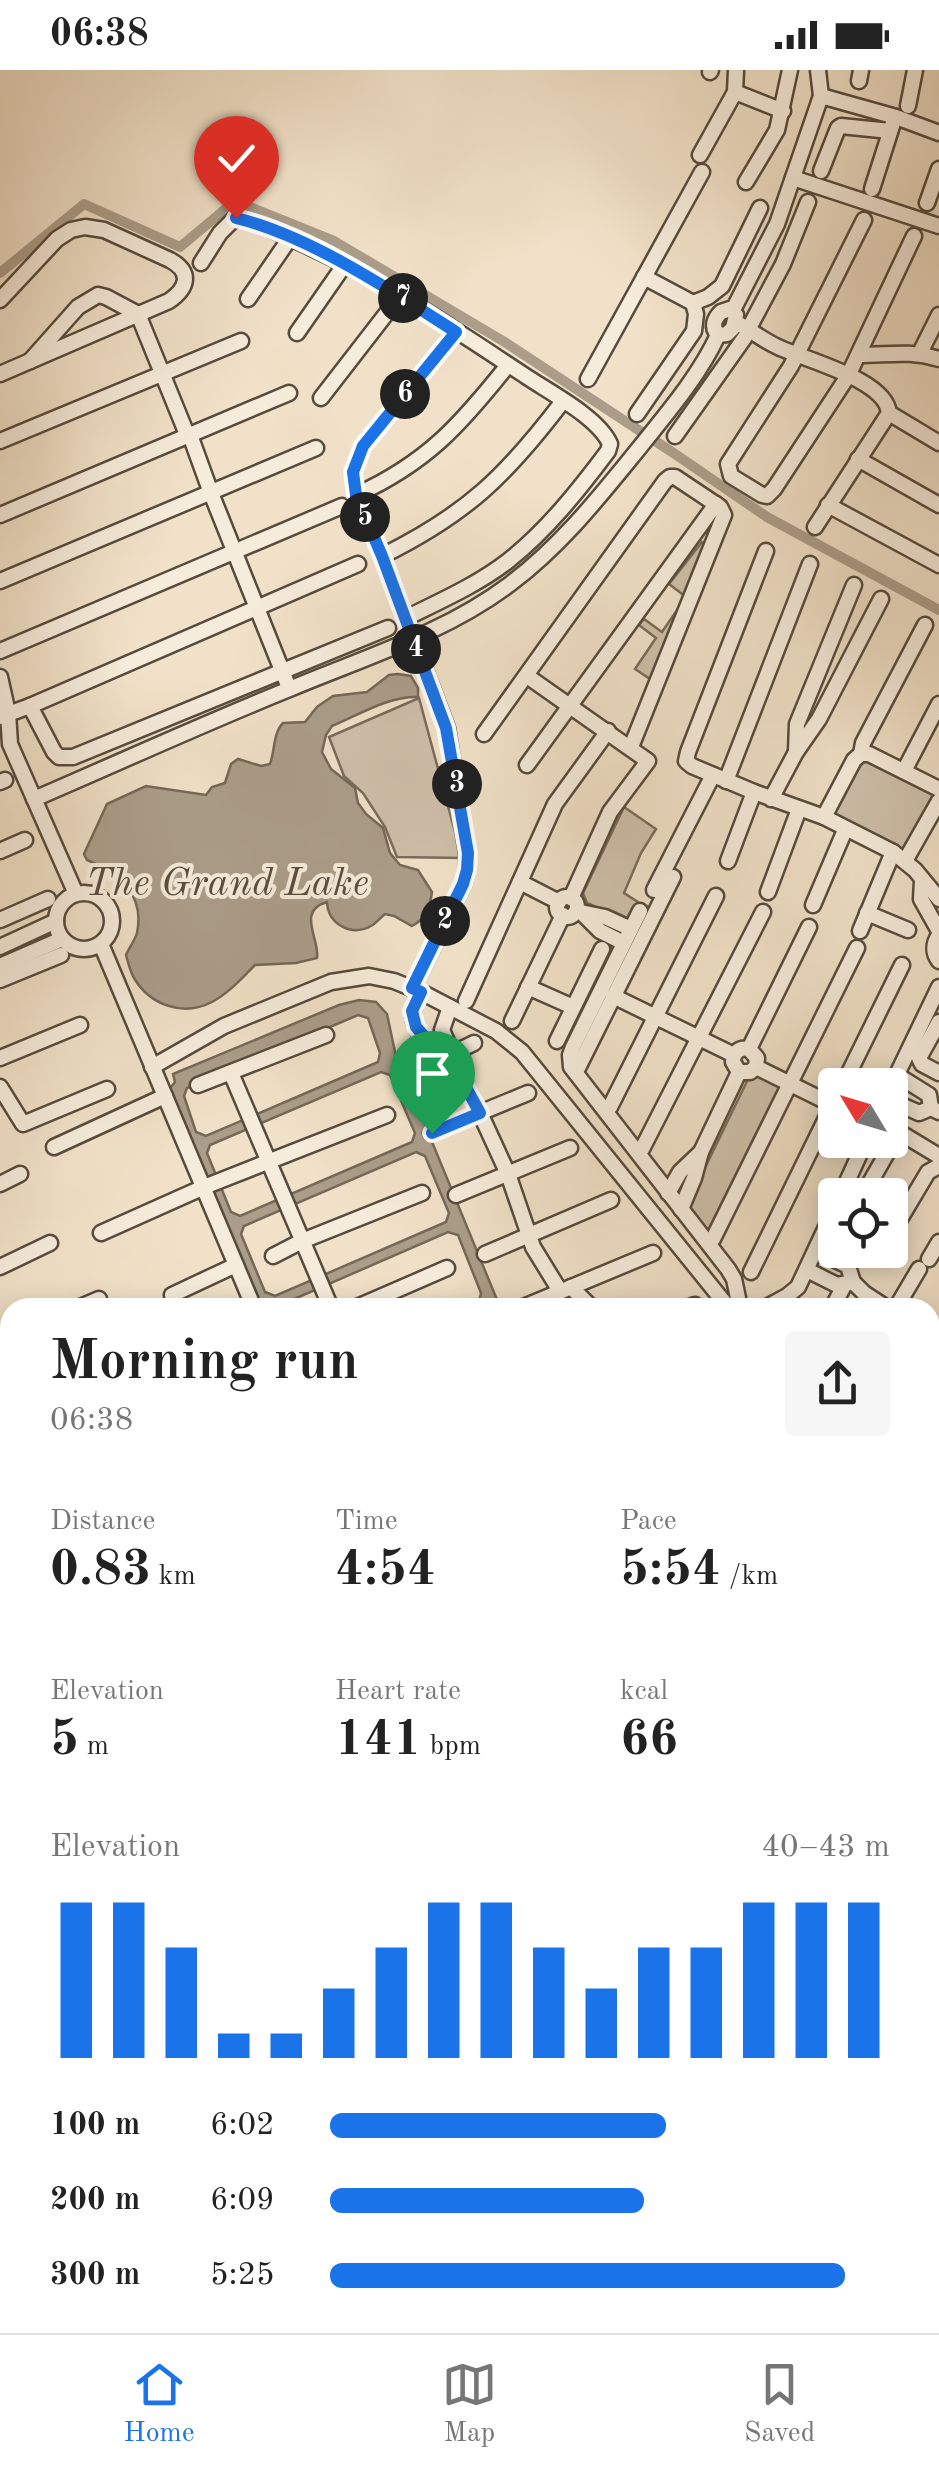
<!DOCTYPE html>
<html lang="en">
<head>
<meta charset="utf-8">
<style>
  :root { --surface:#fff; --page:#f6f6f6; --text:#222; --muted:#767676; --line:#e0e0e0; --accent:#1a73e8 }
  body { margin:0; font-family:"Old Standard TT",serif; background:var(--page); color:var(--text); height:100vh; display:flex; flex-direction:column; font-size:38px; white-space:nowrap }
  * { box-sizing:border-box; margin:0 }
  p { font-size:32px; color:var(--muted) }
  .icon { flex:none; width:55px; height:55px; fill:none; stroke:currentColor; stroke-width:2; stroke-linecap:round; stroke-linejoin:round }
  .map { position:relative; flex:1; overflow:hidden }
  .details { position:absolute; left:0px; top:1228px; width:940px; height:1038px; display:flex; flex-direction:column; background:var(--surface); border-radius:30px 30px 0 0; box-shadow:0 5px 25px #0003 }
  .details>* { flex:none }
  .needle { width:65px; rotate:308deg }
  .controls { position:absolute; left:818px; top:998px; display:grid; gap:20px }
  .controls a { display:grid; place-items:center; width:90px; height:90px; border-radius:10px; background:var(--surface); box-shadow:0 5px 25px #0003; font-size:50px }
  .pin { position:absolute; display:grid; place-items:center; width:85px; height:85px; color:#fff; margin:-102px -42px; border-radius:50% 50% 50% 0; rotate:-45deg; box-shadow:0 0 10px #0007 }
  .pin .icon { rotate:45deg }
  .km { position:absolute; width:50px; height:50px; margin:-25px; border-radius:50%; background:#222; color:#fff; font-size:28px; line-height:50px; text-align:center }
  .round { display:grid; place-items:center; flex:none; width:105px; height:105px; border-radius:10px; background:var(--page) }
  .overview { display:flex; align-items:center; justify-content:space-between; height:170px; padding:0 50px }
  h1 { font-size:55px; font-weight:800; line-height:75px }
  .metrics { display:grid; grid-template-columns:repeat(3,1fr); gap:15px; height:170px; padding:10px 50px }
  .metrics div { display:grid; align-content:center }
  .metrics b { font-size:50px; font-weight:800 }
  .metrics small { font-size:28px; font-weight:400 }
  .metrics p { font-size:28px }
  .chart { height:280px; padding:20px 50px }
  .chart p { display:flex; justify-content:space-between }
  .chart svg { width:100%; height:180px; margin-top:10px; stroke:var(--accent); stroke-width:6 }
  ul { padding:0 50px; list-style:none; font-size:32px }
  li { display:grid; grid-template-columns:160px 120px 1fr; align-items:center; height:75px }
  li i { height:25px; border-radius:12px; background:var(--accent) }
  .status { display:flex; justify-content:space-between; align-items:center; height:70px; padding:0 50px; background:var(--surface); direction:ltr }
  .status svg { height:28px; fill:currentColor }
  .dock { display:flex; justify-content:space-around; align-items:center; height:140px; border-top:2px solid var(--line); background:var(--surface); font-size:28px; color:var(--muted) }
  .dock a { display:grid; justify-items:center; gap:5px }
  .dock .on { color:var(--accent) }
  .map>svg:first-child { display:block }
  .green { fill:#cebfa9; stroke:#786c5c; stroke-width:2.5 }
  .water { fill:#ab9d89; stroke:#746858; stroke-width:2.5; fill-rule:evenodd }
  .lines { fill:none; stroke-linecap:round; stroke-linejoin:round }
  .canal { stroke:#ab9d89; stroke-width:10 }
  .minor-casing { stroke:#564b3d; stroke-width:19 }
  .minor { stroke:#f6ecdb; stroke-width:14 }
  .route-casing { stroke:#fff; stroke-width:20 }
  .route { stroke:#1a73e8; stroke-width:12 }
  .labels { text-anchor:middle; stroke-width:8; stroke-linejoin:round; paint-order:stroke }
  .water-label { font-size:40px; font-style:italic; fill:#594e40; stroke:#f6ecdb }
</style>
</head>
<body>
<div class="status"><b>06:38</b><svg viewBox="0 0 49 12"><path d="M0 12V9h3v3zM5 12V6h3v6zM10 12V3h3v9zM15 12V0h3v12zM26 1h20v11H26zM47 4h2v5h-2z"/></svg></div>
<div class="map">
<svg width="939" height="2263" viewBox="0 0 939 2263">
  <rect width="100%" height="100%" fill="#f1e1c8"/>
  <filter id="stains"><feTurbulence type="fractalNoise" baseFrequency=".002" numOctaves="4"/><feColorMatrix values="0 0 0 0 .2 0 0 0 0 .09 0 0 0 0 .02 0 0 0 .5 -.17"/></filter>
  <radialGradient id="worn" r=".72"><stop offset=".6" stop-color="#630" stop-opacity="0"/><stop offset="1" stop-color="#630" stop-opacity=".3"/></radialGradient>
  <!-- green -->
  <g class="green">
    <polygon points="702,472 708,477 653,611 635,599 656,568 639,555 644,549 662,562 686,527 669,514"/>
    <polygon points="419,628 462,788 397,787 385,757 363,723 344,706 329,667"/>
    <polygon points="861,687 935,724 904,783 830,743"/>
    <polygon points="624,737 656,759 641,783 624,823 638,832 627,851 587,833 583,823"/>
    <polygon points="759,1003 784,1015 709,1169 685,1139 750,1005"/>
  </g>
  <!-- water -->
  <g class="water">
    <path d="M398 604 411 606 418 618V627C388 626 359 645 332 656L326 665 322 682 331 699 355 718 358 733 366 744 383 758 390 783 400 795 418 800 432 822C430 836 426 849 412 856L394 846 385 844C380 848 376 853 371 856 351 867 328 854 327 832 296 841 320 869 317 888L296 893 255 895C242 908 229 923 212 932 183 947 150 935 134 908 130 901 128 892 126 885 129 878 135 870 137 863 145 824 119 803 87 790L84 784 107 734 146 716 206 725 212 717 225 713 231 694 238 689 261 696 270 694C275 681 273 663 283 653L305 652 317 637 333 626 367 622 389 605Z"/>
    <path d="M359 930 376 932 387 944 395 982 500 1237H466L479 1232 481 1223 458 1165 448 1162 276 1237H258L167 1022 175 1012 173 1004 339 935ZM358 945 368 948 380 983 378 992 206 1066 196 1062 184 1026 187 1018ZM381 1002 390 1005 415 1063 412 1072 240 1146 231 1142 207 1083 210 1075ZM416 1082 425 1086 449 1143 446 1152 275 1226 265 1222 241 1164 244 1156Z"/>
  </g>
  <g class="lines">
    <!-- canal -->
    <g class="canal">
      <polyline points="0,203 84,134 180,177 235,131 334,171 503,271 675,384 767,447 939,540"/>
      <polyline points="930,1316 939,1318"/>
      <polyline points="0,2126 10,2133"/>
      <polyline points="186,2255 197,2263"/>
    </g>
    <defs>
      <g id="minor">
        <polyline points="710,2 711,0"/>
        <polyline points="859,11 861,0"/>
        <polyline points="735,22 783,41"/>
        <polyline points="821,26 896,47 939,63"/>
        <polyline points="908,36 915,0"/>
        <polyline points="700,85 735,22 736,0"/>
        <polyline points="821,101 838,58 841,56 890,61"/>
        <polyline points="793,108 939,156"/>
        <polyline points="746,112 777,60 790,0"/>
        <polyline points="872,119 893,53"/>
        <polyline points="927,133 939,99"/>
        <polyline points="864,150 791,296 728,394 731,406 762,425 767,426 774,419 848,306 914,166"/>
        <path d="M201 193 220 163 236 147C259 153 280 163 301 173 381 209 454 259 527 307 551 323 599 348 610 374L608 381C578 421 547 460 508 491 477 515 440 531 406 548"/>
        <polyline points="644,207 693,233"/>
        <polyline points="248,229 290,168"/>
        <path d="M0 230 57 169 71 160 85 157 104 160 170 190C192 202 188 218 169 231L0 304"/>
        <polyline points="693,233 708,227 722,216 760,138"/>
        <path d="M730 239 736 245 733 258 727 264 718 265C711 257 714 249 721 242Z"/>
        <polyline points="733,240 777,154 821,26 818,0"/>
        <path d="M735 252C750 259 761 269 776 276 804 290 886 309 889 343L939 373"/>
        <polyline points="749,258 783,194 808,132"/>
        <polyline points="297,263 345,194"/>
        <polyline points="920,283 939,245"/>
        <path d="M859 285C889 285 909 280 939 289"/>
        <polyline points="30,291 78,237 98,225 106,227 138,244 186,362 190,365 211,423 289,618"/>
        <polyline points="588,309 702,102"/>
        <polyline points="321,328 400,226"/>
        <polyline points="637,344 694,261 696,244 693,233"/>
        <polyline points="675,366 745,267"/>
        <polyline points="0,371 241,271"/>
        <polyline points="858,389 939,435"/>
        <path d="M356 425C427 393 461 354 508 295"/>
        <polyline points="828,435 939,495"/>
        <polyline points="0,445 289,323"/>
        <polyline points="815,457 889,343"/>
        <polyline points="766,481 688,682 686,691 692,696 754,722 824,747 893,782 915,800 939,829"/>
        <path d="M382 486C467 444 506 406 563 331"/>
        <polyline points="0,511 316,378"/>
        <polyline points="0,581 342,436"/>
        <polyline points="527,606 648,691 610,742 571,828"/>
        <polyline points="0,607 8,643 10,674 76,824"/>
        <polyline points="30,636 54,682 59,687 73,687 388,558"/>
        <polyline points="0,647 30,636 358,494"/>
        <polyline points="484,664 665,411 670,407 675,407 720,437 724,445 631,677"/>
        <polyline points="796,682 797,654 854,515"/>
        <polyline points="861,684 863,673 925,555"/>
        <polyline points="527,695 716,434"/>
        <polyline points="904,701 939,634"/>
        <polyline points="726,711 810,494"/>
        <polyline points="0,712 5,710"/>
        <path d="M34 729C120 692 205 653 292 618 366 587 445 563 510 514 562 475 600 426 640 377 668 342 699 306 718 265"/>
        <polyline points="771,729 796,682 819,649 881,529"/>
        <polyline points="824,747 854,690 861,684 869,684 939,719"/>
        <polyline points="0,781 25,770"/>
        <polyline points="728,791 754,722"/>
        <polyline points="905,791 939,731"/>
        <polyline points="922,811 921,829 939,861"/>
        <polyline points="520,812 559,832"/>
        <polyline points="654,820 713,705"/>
        <polyline points="768,822 799,739"/>
        <circle cx="84" cy="851" r="28"/>
        <circle cx="567" cy="837" r="10"/>
        <polyline points="813,835 845,760"/>
        <polyline points="576,841 605,847 631,859"/>
        <polyline points="640,841 573,977 570,985 571,997 728,1199 734,1209 738,1228"/>
        <polyline points="867,843 908,860"/>
        <polyline points="584,845 600,861 624,873"/>
        <polyline points="0,850 48,829"/>
        <polyline points="860,861 893,782"/>
        <path d="M939 865C933 874 933 883 939 891"/>
        <polyline points="101,874 254,1238"/>
        <polyline points="0,877 56,851"/>
        <polyline points="0,896 62,869"/>
        <polyline points="0,910 61,885"/>
        <polyline points="528,917 573,937"/>
        <polyline points="412,919 463,815 467,800 467,783 447,658 382,486 356,425 353,402 363,376 456,262"/>
        <path d="M421 922C417 930 412 938 413 947 415 965 438 986 453 993"/>
        <polyline points="613,926 734,985"/>
        <polyline points="466,931 555,734 608,661"/>
        <polyline points="450,937 442,960 453,985 453,993 480,1043 508,1104 533,1177 560,1221"/>
        <polyline points="512,951 563,845"/>
        <polyline points="939,952 919,988 922,994 939,1003"/>
        <polyline points="557,971 602,879"/>
        <path d="M749 979 757 988 756 997 750 1002H739L733 992C733 982 740 977 749 979L809 857"/>
        <polyline points="0,988 80,955"/>
        <polyline points="152,997 224,956 331,912 369,906 394,911 421,922 496,961 522,982 728,1237"/>
        <polyline points="756,997 833,1035"/>
        <polyline points="578,998 673,807"/>
        <polyline points="231,1003 331,1238"/>
        <polyline points="413,1003 474,973"/>
        <polyline points="897,1005 929,1025 931,1038"/>
        <polyline points="198,1015 326,965"/>
        <polyline points="843,1015 902,895"/>
        <polyline points="0,1017 23,1054 107,1019"/>
        <polyline points="890,1019 939,917"/>
        <polyline points="890,1030 919,1043 931,1038 939,1042"/>
        <polyline points="610,1037 716,826"/>
        <polyline points="431,1063 528,1023"/>
        <polyline points="54,1077 165,1026"/>
        <polyline points="642,1079 763,842"/>
        <polyline points="0,1114 20,1104"/>
        <polyline points="668,1123 680,1102 701,1082"/>
        <polyline points="456,1125 570,1078"/>
        <polyline points="841,1125 866,1070"/>
        <polyline points="863,1125 899,1062 937,1085"/>
        <polyline points="681,1139 694,1108 701,1082 739,1002"/>
        <polyline points="101,1163 204,1117 387,1045"/>
        <polyline points="890,1166 928,1102 937,1097"/>
        <polyline points="713,1169 857,878"/>
        <polyline points="485,1184 611,1130"/>
        <polyline points="273,1186 302,1171 422,1123"/>
        <polyline points="929,1189 939,1172"/>
        <polyline points="0,1197 50,1173"/>
        <polyline points="807,1200 837,1215 853,1212 848,1196 816,1181"/>
        <polyline points="751,1202 835,1030"/>
        <polyline points="853,1212 864,1223 887,1238"/>
        <polyline points="571,1217 592,1238"/>
        <polyline points="172,1225 236,1195"/>
        <polyline points="78,1238 99,1229"/>
        <polyline points="355,1238 447,1198"/>
        <polyline points="521,1238 653,1183"/>
        <polyline points="687,1238 695,1235"/>
        <polyline points="765,1238 787,1226 798,1217 835,1138"/>
        <polyline points="832,1238 845,1214"/>
        <polyline points="896,1238 919,1199"/>
        <polyline points="930,1262 939,1267"/>
        <polyline points="0,1267 10,1275"/>
        <polyline points="930,1366 939,1367"/>
        <polyline points="930,1392 939,1390"/>
        <polyline points="0,1425 10,1431"/>
        <polyline points="930,1492 939,1475"/>
        <polyline points="0,1553 10,1536"/>
        <polyline points="930,1567 939,1571"/>
        <polyline points="0,1627 10,1633"/>
        <polyline points="939,1632 939,1631"/>
        <polyline points="0,1685 10,1685"/>
        <polyline points="930,1710 939,1698"/>
        <polyline points="930,1761 939,1768"/>
        <polyline points="0,1790 10,1776"/>
        <polyline points="930,1796 939,1785"/>
        <polyline points="930,1884 939,1872"/>
        <polyline points="0,1906 10,1892"/>
        <polyline points="0,2023 10,2008"/>
        <polyline points="930,2227 939,2236"/>
      </g>
    </defs>
    <!-- minor casing -->
    <use href="#minor" class="minor-casing"/>
    <!-- minor -->
    <use href="#minor" class="minor"/>
  </g>
  <g class="lines">
    <defs>
      <path id="route" d="M236 148C310 166 392 221 456 262L363 376 353 402 356 425 382 486 446 658 468 783 467 800 463 814 412 918 421 922 412 941 416 957 444 989 453 994 480 1043 432 1063"/>
    </defs>
    <!-- route casing -->
    <use href="#route" class="route-casing"/>
    <!-- route -->
    <use href="#route" class="route"/>
  </g>
  <g class="labels">
    <!-- water labels -->
    <g class="water-label">
      <text x="227" y="825">The Grand Lake</text>
    </g>
  </g>
  <rect width="100%" height="100%" filter="url(#stains)"/>
  <rect width="100%" height="100%" fill="url(#worn)"/>
</svg>
<div class="controls">
<a><svg class="needle" viewBox="-14 -14 28 28"><path d="M0-13l5 13h-10z" fill="#e53935"/><path d="M0 13l5-13h-10z" fill="#767676"/></svg></a>
<a><svg class="icon" aria-label="locate" viewBox="0 0 24 24"><circle cx="12" cy="12" r="6"/><path d="M12 2v4M12 18v4M2 12h4M18 12h4"/></svg></a>
</div>
<div class="pin" style="left:432px;top:1063px;background:#1e9e55"><svg class="icon" aria-label="arrive" viewBox="0 0 24 24"><path d="M6 21V4h12l-3 4 3 4H6"/></svg></div>
<div class="pin" style="left:236px;top:148px;background:#d93025"><svg class="icon" aria-label="check" viewBox="0 0 24 24"><path d="M5 12l5 5 9-10"/></svg></div>
<b class="km" style="left:445px;top:851px">2</b>
<b class="km" style="left:457px;top:714px">3</b>
<b class="km" style="left:416px;top:579px">4</b>
<b class="km" style="left:365px;top:447px">5</b>
<b class="km" style="left:405px;top:324px">6</b>
<b class="km" style="left:403px;top:228px">7</b>
<section class="details">
<div class="overview"><div><h1>Morning run</h1><p>06:38</p></div><a class="round"><svg class="icon" aria-label="share" viewBox="0 0 24 24"><path d="M12 15V3M7 8l5-5 5 5M5 13v7h14v-7"/></svg></a></div>
<div class="metrics">
<div><p>Distance</p><b>0.83<small> km</small></b></div>
<div><p>Time</p><b>4:54</b></div>
<div><p>Pace</p><b>5:54<small> /km</small></b></div>
</div>
<div class="metrics">
<div><p>Elevation</p><b>5<small> m</small></b></div>
<div><p>Heart rate</p><b>141<small> bpm</small></b></div>
<div><p>kcal</p><b>66</b></div>
</div>
<div class="chart"><p><span>Elevation</span>40–43 m</p>
<svg viewBox="0 0 160 44" preserveAspectRatio="none"><path d="M5 44V6M15 44V6M25 44V17M35 44V38M45 44V38M55 44V27M65 44V17M75 44V6M85 44V6M95 44V17M105 44V27M115 44V17M125 44V17M135 44V6M145 44V6M155 44V6"/></svg>
</div>
<ul>
<li><b>100 m</b>6:02<i style="width:60%"></i></li>
<li><b>200 m</b>6:09<i style="width:56%"></i></li>
<li><b>300 m</b>5:25<i style="width:92%"></i></li>
</ul>
</section>
</div>
<nav class="dock">
<a class="on"><svg class="icon" aria-label="home" viewBox="0 0 24 24"><path d="M3 11l9-7 9 7M6 9v11h12V9"/></svg>Home</a>
<a><svg class="icon" aria-label="map" viewBox="0 0 24 24"><path d="M3 6l6-2 6 2 6-2v14l-6 2-6-2-6 2zM9 4v14M15 6v14"/></svg>Map</a>
<a><svg class="icon" aria-label="saved" viewBox="0 0 24 24"><path d="M7 4h10v16l-5-4-5 4z"/></svg>Saved</a>
</nav>
</body>
</html>
